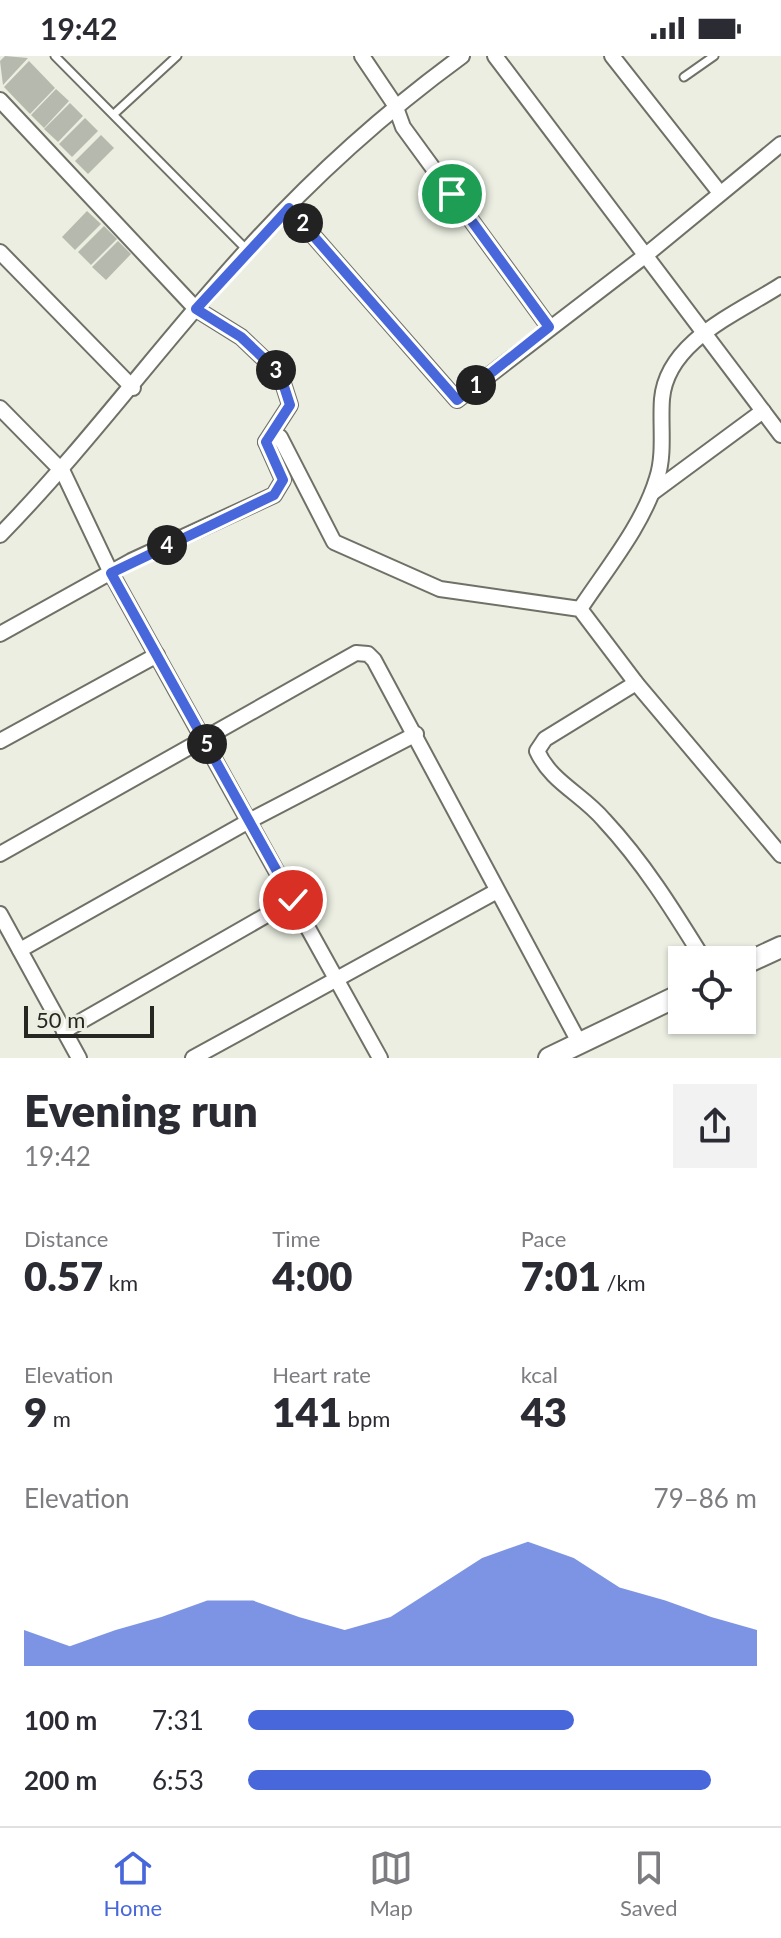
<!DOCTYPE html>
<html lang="en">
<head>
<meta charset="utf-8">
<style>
  :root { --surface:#fff; --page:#f2f2f3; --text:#2b2b33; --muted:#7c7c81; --line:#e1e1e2; --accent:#4767db }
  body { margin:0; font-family:Lato,sans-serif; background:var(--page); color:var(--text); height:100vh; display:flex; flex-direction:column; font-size:30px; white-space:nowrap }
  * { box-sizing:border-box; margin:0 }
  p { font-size:26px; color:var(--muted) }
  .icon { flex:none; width:44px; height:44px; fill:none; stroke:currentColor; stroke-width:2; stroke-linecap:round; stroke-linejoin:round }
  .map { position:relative; height:1002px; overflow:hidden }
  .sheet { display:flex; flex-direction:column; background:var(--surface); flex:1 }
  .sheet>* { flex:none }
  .controls { position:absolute; left:668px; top:890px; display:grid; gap:16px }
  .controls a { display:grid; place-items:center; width:88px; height:88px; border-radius:0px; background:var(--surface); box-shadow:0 2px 6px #0004; font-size:40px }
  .scale { position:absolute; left:24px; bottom:20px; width:130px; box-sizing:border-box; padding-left:8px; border:4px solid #262723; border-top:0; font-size:22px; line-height:28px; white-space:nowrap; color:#262723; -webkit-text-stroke:6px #ebeee1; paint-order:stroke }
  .pin { position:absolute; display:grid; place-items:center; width:68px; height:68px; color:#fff; margin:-34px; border:4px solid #fff; border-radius:50%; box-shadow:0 2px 8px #0007 }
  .km { position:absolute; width:40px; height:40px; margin:-20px; border-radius:50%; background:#222; color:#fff; font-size:22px; line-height:40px; text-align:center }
  .round { display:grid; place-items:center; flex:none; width:84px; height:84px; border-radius:0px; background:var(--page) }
  .headline { display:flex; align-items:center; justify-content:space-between; height:136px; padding:0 24px }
  h1 { font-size:44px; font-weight:800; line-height:60px }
  .stats { display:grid; grid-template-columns:repeat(3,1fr); gap:12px; height:136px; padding:8px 24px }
  .stats div { display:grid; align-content:center }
  .stats b { font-size:40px; font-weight:800 }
  .stats small { font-size:22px; font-weight:400 }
  .stats p { font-size:22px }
  .chart { height:224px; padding:16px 24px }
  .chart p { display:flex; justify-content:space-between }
  .chart svg { width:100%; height:144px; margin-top:8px; fill:var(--accent); opacity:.7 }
  ul { padding:0 24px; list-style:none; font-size:26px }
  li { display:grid; grid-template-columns:128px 96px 1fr; align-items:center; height:60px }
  li i { height:20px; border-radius:10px; background:var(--accent) }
  .status { display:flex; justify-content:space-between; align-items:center; height:56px; padding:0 40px; background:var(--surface); direction:ltr }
  .status svg { height:22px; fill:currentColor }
  .menu { display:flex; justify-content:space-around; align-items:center; height:112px; border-top:2px solid var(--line); background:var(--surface); font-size:22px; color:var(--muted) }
  .menu a { display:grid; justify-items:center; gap:4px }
  .menu .active { color:var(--accent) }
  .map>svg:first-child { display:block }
  .building { fill:#b6b9ad }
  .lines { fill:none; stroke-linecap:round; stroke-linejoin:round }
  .lane-casing { stroke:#6f7166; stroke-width:11 }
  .street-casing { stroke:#6f7166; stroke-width:18 }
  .secondary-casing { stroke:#6f7166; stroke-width:24 }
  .lane { stroke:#fff; stroke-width:7 }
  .street { stroke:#fff; stroke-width:14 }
  .secondary { stroke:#fff; stroke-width:20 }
  .route-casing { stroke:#fff; stroke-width:16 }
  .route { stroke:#4767db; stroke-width:10 }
</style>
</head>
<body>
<div class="status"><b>19:42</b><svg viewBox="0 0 49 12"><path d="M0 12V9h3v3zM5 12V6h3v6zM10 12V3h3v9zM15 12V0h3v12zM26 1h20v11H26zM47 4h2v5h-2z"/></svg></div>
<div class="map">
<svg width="781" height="1002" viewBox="0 0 781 1002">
  <rect width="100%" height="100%" fill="#ebeee1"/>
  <!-- building -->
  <g class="building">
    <polygon points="5,0 28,2 3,29 0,5"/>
    <polygon points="29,5 55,32 30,58 4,31"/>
    <polygon points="56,33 69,45 44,72 31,59"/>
    <polygon points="70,47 83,60 58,86 44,73"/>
    <polygon points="85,62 98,75 72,101 59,88"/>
    <polygon points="101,79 114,92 88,118 75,105"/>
    <polygon points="87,155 101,168 75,194 62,181"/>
    <polygon points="104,170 117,183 91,209 78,196"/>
    <polygon points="118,185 131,198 106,224 92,211"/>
  </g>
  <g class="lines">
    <defs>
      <g id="lane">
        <polyline points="55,0 247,194"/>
        <polyline points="684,21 714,0"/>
        <polyline points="114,58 177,0"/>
      </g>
      <g id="street">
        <polyline points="362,0 395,49 403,71 549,271"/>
        <polyline points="495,0 781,379"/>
        <polyline points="612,0 720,137"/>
        <polyline points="0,44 196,253 241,281 280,318 290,349 266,386 283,424 274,439 131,505 0,578"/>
        <polyline points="289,152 457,344 646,199 781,88"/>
        <polyline points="0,196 133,332"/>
        <polyline points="0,352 63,416 111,517 380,1002"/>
        <polyline points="266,386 280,381 334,486 440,533 580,553 636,627 781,799"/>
        <polyline points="652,437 763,355"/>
        <path d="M0 479C88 389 161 288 246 195 311 123 384 57 462 0"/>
        <path d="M580 553C607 512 643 469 657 422 665 398 660 368 662 343 667 285 738 257 781 229"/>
        <path d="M636 627 545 683 537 695C551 726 582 738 604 764 644 807 673 854 704 904"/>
        <polyline points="0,685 157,599"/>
        <polyline points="0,798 356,597 368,598 374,604 580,988"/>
        <polyline points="0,858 79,1002"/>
        <polyline points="20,894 249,765 416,678"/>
        <polyline points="64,975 293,844"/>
        <polyline points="193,1002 497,835"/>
      </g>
      <g id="secondary">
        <polyline points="742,909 781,891"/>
        <polyline points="549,1002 682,938"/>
      </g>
    </defs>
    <!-- lane casing -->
    <use href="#lane" class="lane-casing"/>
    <!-- street casing -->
    <use href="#street" class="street-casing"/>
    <!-- secondary casing -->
    <use href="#secondary" class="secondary-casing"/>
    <!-- lane -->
    <use href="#lane" class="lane"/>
    <!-- street -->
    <use href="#street" class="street"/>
    <!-- secondary -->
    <use href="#secondary" class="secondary"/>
  </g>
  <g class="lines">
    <defs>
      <polyline id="route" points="293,844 111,517 274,439 283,424 266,386 290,349 280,318 241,281 196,253 289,152 457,344 549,271 452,138"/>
    </defs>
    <!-- route casing -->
    <use href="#route" class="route-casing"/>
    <!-- route -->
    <use href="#route" class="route"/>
  </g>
</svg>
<div class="controls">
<a><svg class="icon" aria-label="locate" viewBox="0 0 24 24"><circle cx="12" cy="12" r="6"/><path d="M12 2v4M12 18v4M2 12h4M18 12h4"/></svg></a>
</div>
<div class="scale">50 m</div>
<div class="pin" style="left:452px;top:138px;background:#1e9e55"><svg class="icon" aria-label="arrive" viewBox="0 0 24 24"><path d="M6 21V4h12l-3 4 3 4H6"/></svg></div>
<div class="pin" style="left:293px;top:844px;background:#d93025"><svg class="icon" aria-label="check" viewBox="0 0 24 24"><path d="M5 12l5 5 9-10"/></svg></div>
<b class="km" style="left:476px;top:329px">1</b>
<b class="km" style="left:303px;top:167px">2</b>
<b class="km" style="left:276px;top:314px">3</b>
<b class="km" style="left:167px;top:489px">4</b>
<b class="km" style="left:207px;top:688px">5</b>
</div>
<section class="sheet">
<div class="headline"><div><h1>Evening run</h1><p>19:42</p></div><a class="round"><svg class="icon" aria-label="share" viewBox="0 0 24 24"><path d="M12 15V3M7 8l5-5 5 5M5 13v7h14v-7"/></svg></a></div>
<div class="stats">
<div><p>Distance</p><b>0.57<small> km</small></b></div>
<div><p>Time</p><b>4:00</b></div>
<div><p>Pace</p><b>7:01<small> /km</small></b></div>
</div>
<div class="stats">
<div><p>Elevation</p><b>9<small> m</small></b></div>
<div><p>Heart rate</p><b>141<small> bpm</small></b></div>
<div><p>kcal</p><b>43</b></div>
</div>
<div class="chart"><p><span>Elevation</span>79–86 m</p>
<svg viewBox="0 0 160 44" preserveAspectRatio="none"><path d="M0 44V33L10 38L20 33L30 29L40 24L50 24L60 29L70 33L80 29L90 20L100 11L110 6L120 11L130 20L140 24L150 29L160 33V44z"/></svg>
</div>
<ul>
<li><b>100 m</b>7:31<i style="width:64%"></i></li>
<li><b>200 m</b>6:53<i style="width:91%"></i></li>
</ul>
</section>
<nav class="menu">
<a class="active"><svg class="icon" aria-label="home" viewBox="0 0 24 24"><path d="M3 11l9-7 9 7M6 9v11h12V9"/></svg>Home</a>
<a><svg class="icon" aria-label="map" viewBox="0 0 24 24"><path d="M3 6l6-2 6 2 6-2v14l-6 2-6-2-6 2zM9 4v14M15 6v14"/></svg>Map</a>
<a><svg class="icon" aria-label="saved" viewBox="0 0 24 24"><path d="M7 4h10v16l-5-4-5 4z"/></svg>Saved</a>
</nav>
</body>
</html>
